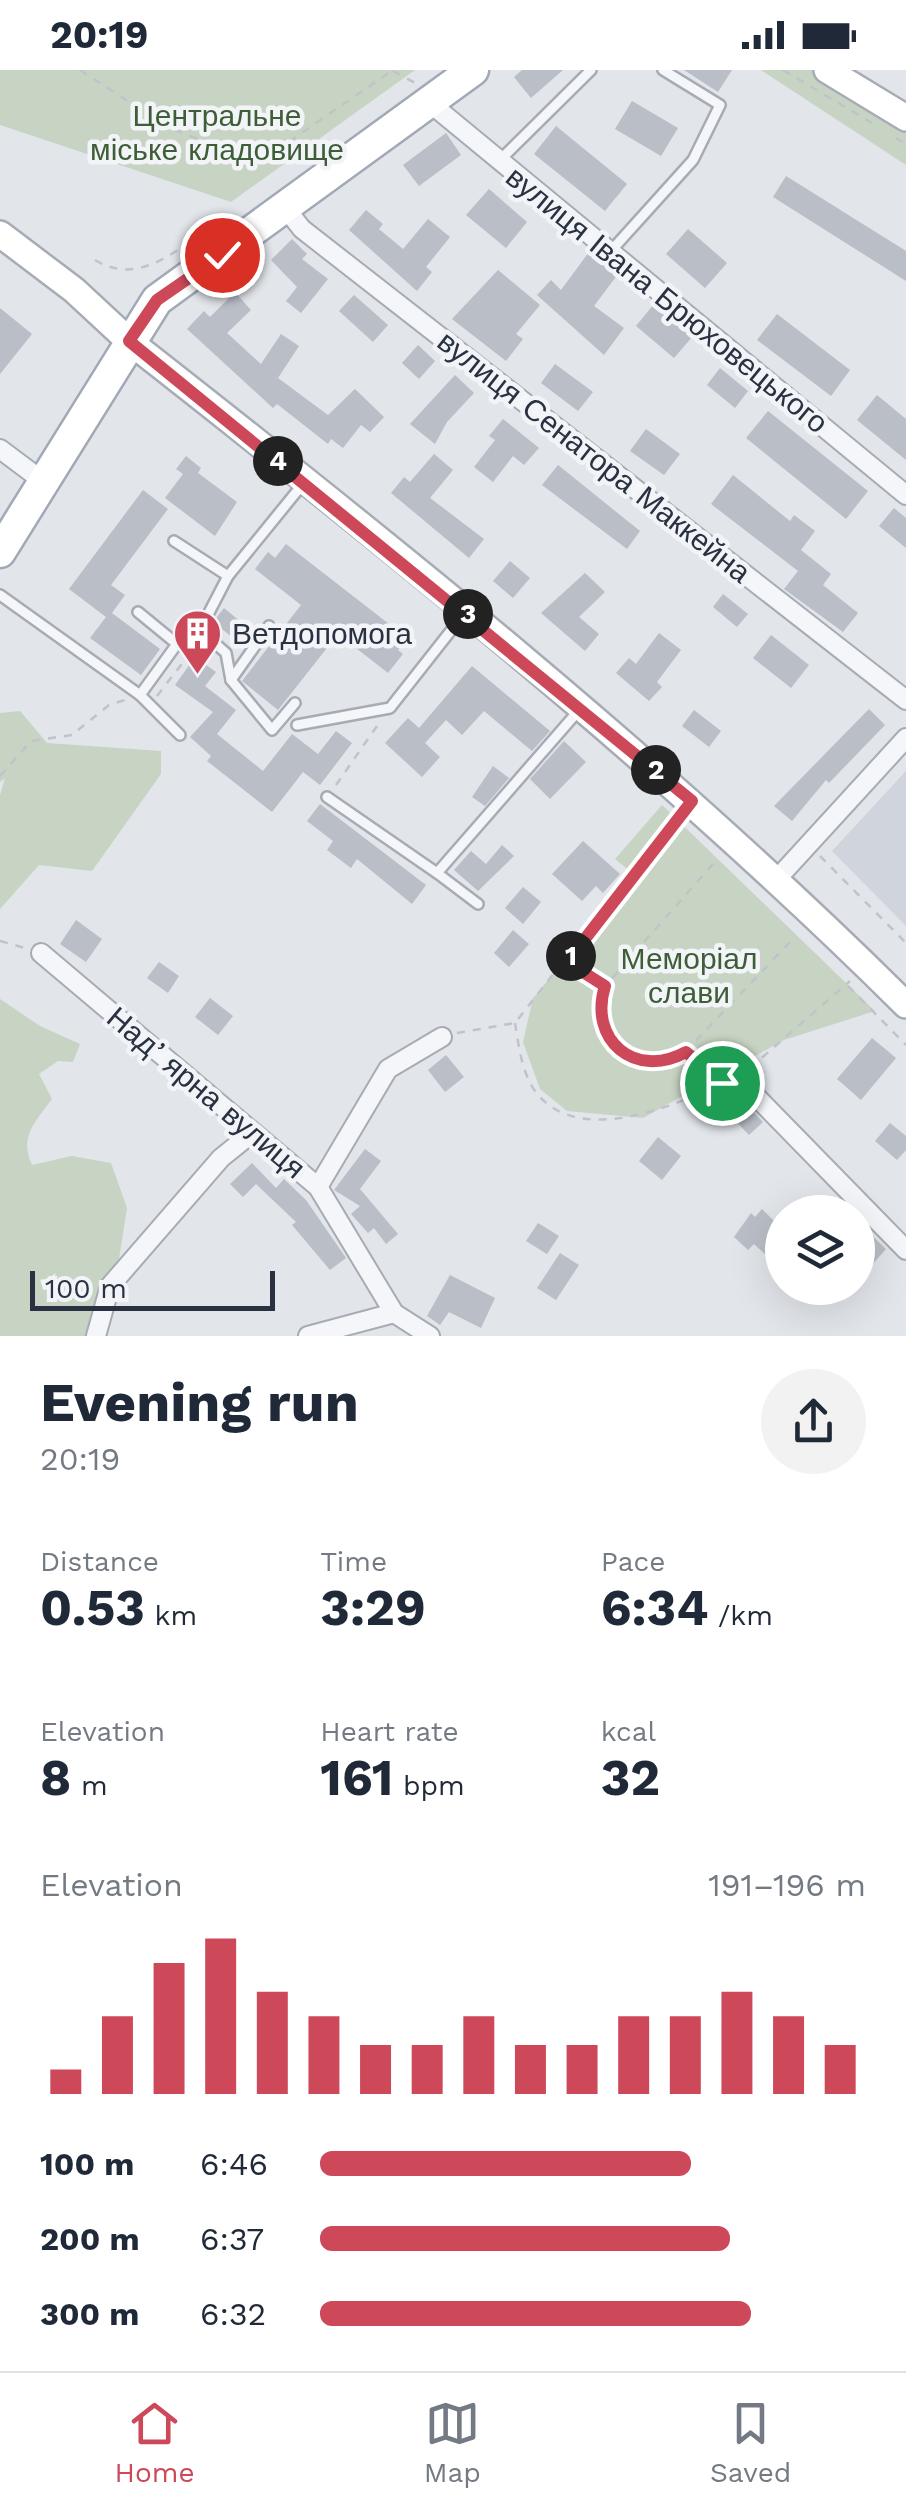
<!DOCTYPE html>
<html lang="en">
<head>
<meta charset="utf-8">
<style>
  :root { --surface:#fff; --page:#f2f2f3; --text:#1f2937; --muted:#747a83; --line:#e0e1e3; --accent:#cd495a }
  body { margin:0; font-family:"Work Sans",sans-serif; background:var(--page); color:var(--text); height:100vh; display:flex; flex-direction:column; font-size:38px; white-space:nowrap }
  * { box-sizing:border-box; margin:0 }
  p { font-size:32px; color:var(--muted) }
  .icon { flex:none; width:55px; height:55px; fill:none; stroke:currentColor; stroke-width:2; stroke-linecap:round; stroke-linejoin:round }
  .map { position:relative; height:1266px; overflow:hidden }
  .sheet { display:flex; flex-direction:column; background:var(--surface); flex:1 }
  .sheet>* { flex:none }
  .buttons { position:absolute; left:765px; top:1125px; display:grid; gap:20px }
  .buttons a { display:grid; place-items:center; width:110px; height:110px; border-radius:50%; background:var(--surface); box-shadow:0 10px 40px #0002; font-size:50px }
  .scale { position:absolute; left:30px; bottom:25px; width:245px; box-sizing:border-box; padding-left:10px; border:5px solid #2a3242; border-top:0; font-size:28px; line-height:35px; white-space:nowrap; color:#2a3242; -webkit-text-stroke:8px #f2f4f8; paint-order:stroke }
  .pin { position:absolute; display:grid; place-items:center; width:85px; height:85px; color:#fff; margin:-42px; border:5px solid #fff; border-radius:50%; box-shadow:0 2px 10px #0007 }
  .km { position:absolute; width:50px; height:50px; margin:-25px; border-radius:50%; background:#222; color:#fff; font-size:28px; line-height:50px; text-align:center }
  .round { display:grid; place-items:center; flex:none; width:105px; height:105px; border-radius:52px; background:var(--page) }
  .overview { display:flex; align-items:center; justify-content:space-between; height:170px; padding:0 40px }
  h1 { font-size:55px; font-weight:700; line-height:75px }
  .stats { display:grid; grid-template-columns:repeat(3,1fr); gap:15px; height:170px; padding:10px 40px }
  .stats div { display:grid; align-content:center }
  .stats b { font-size:50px; font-weight:700 }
  .stats small { font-size:28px; font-weight:400 }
  .stats p { font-size:28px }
  .chart { height:280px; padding:20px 40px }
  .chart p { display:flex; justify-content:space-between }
  .chart svg { width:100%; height:180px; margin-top:10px; stroke:var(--accent); stroke-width:6 }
  ul { padding:0 40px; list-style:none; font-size:32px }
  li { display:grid; grid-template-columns:160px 120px 1fr; align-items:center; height:75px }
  li i { height:25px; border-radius:12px; background:var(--accent) }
  .status { display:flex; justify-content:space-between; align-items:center; height:70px; padding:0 50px; background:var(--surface); direction:ltr }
  .status svg { height:28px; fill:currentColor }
  .tab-bar { display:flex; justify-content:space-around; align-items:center; height:140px; border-top:2px solid var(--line); background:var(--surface); font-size:28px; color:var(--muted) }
  .tab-bar a { display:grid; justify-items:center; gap:5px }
  .tab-bar .on { color:var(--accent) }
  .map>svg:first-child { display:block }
  .built { fill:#d0d4dc }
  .green { fill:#c7d4c3 }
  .building { fill:#b9bec7 }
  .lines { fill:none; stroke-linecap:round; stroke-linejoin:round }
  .lane-casing { stroke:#a7acb4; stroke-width:14 }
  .street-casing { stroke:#a7acb4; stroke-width:22 }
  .secondary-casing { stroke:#a7acb4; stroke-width:30 }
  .primary-casing { stroke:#a1a9b6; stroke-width:35 }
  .path { stroke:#c0c3c9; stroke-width:2.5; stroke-dasharray:8 8; stroke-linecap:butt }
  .lane { stroke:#f5f6f9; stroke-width:9 }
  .street { stroke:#f5f6f9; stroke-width:18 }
  .secondary { stroke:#fff; stroke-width:25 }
  .primary { stroke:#fff; stroke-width:30 }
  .route-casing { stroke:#fff; stroke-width:20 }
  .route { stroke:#cd495a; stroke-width:12 }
  .labels { text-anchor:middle; stroke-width:9; stroke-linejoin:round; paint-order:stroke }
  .park-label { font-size:30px; fill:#3e5e38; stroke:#f2f4f8 }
  .street-label { font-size:30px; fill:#2a3242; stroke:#f2f4f8 }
  .poi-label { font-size:30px; fill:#2a3242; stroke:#f2f4f8; text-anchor:start }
</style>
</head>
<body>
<div class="status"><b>20:19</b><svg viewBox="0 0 49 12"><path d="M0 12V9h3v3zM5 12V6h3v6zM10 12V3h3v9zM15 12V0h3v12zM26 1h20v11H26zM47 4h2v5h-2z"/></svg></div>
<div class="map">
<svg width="906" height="1266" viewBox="0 0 906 1266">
  <rect width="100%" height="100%" fill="#e2e5ea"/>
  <!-- built -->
  <polygon class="built" points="906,701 906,856 832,781"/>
  <!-- green -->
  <g class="green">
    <polygon points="0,0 415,0 231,132 0,55"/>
    <polygon points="761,0 816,0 906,56 906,95"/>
    <polygon points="20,641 47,673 161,681 161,704 92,801 39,795 0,839 0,725 5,708 0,712 0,643"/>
    <polygon points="662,735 875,941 784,970 643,1048 567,1041 540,1019 523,972 533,928 636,806 615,789"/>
    <path d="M0 929 40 956 80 974 73 992 58 991 39 1004 52 1029C35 1052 19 1067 32 1095L72 1086 111 1093 127 1138 107 1266H0Z"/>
  </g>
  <!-- building -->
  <g class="building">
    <polygon points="522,0 563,0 531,28 514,7"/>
    <polygon points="684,0 732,0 718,22"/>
    <polygon points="632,31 678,58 661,86 615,59"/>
    <polygon points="556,56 627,114 605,141 534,84"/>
    <polygon points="446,63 461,85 419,116 403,95"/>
    <polygon points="786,106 906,181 906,211 773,127"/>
    <polygon points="489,119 527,152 506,178 466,145"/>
    <polygon points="366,140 383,154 379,159 403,179 428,149 450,167 426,197 432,202 417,221 349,160"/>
    <polygon points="688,159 727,193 705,218 666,184"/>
    <polygon points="292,169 307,184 302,189 328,209 301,243 286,231 297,217 271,190"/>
    <polygon points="589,182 618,204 594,236 624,258 604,285 537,225 551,210 561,220"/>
    <polygon points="498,200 540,235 516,264 523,269 506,291 452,249"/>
    <polygon points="235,222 251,240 227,263 261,294 281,264 299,276 278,308 328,345 355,319 384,347 370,362 361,355 343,378 331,369 328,374 277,334 273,338 187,259 204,241 210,247"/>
    <polygon points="354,225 388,255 373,272 339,241"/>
    <polygon points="654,234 693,266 674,288 636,256"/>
    <polygon points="0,238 32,264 0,304"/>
    <polygon points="777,244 850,300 831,326 757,270"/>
    <polygon points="418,275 435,291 419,309 402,293"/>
    <polygon points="555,294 593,322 578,341 541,313"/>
    <polygon points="720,298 748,321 735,338 707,315"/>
    <polygon points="455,305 474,323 447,352 435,374 410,354"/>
    <polygon points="877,325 906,349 906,390 857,350"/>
    <polygon points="768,341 868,421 846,449 746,368"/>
    <polygon points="503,349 539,378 524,395 513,386 493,412 474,397 495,370 489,366"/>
    <polygon points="646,359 680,384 664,405 630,381"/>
    <polygon points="434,384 453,400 430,428 484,469 469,488 391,423 404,407 410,412"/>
    <polygon points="186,386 201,398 198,403 237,432 215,466 165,428 183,404 176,399"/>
    <polygon points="558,395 640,461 627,479 542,415"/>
    <polygon points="733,405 790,451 794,445 815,461 801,480 831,504 823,515 858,543 843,562 784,519 798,501 711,434"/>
    <polygon points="143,420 168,439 111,515 125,525 112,543 160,579 141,605 90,568 106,547 69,519"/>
    <polygon points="894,438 906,448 906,478 879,456"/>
    <polygon points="286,474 407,568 398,580 403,584 388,603 338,564 278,640 242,611 301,535 255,499 268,482 275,488"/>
    <polygon points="510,491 530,508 513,528 493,511"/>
    <polygon points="585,503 605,522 579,547 599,564 585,581 541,543"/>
    <polygon points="723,524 748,544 737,557 713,537"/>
    <polygon points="224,538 247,557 236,570 213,552"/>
    <polygon points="659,563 681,580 657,612 662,617 649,631 616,603 629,588 636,594"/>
    <polygon points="771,565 809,595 791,618 753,588"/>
    <polygon points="195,587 216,602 205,616 236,640 217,664 263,701 292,664 318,684 336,661 352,673 320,715 303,702 272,742 207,691 211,686 190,667 213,642 175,615"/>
    <polygon points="472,596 550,661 532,681 484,641 462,665 446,650 425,673 440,687 422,707 385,673 408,648 419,658"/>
    <polygon points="869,639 885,655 829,713 826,710 792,751 774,736"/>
    <polygon points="694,640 721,661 709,677 682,656"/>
    <polygon points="564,671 586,692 550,729 530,709"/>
    <polygon points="493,696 509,708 485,736 472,727"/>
    <polygon points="320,734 426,815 412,834 357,789 351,798 327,780 333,771 307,751"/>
    <polygon points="583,771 620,804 603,823 596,816 582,831 552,804"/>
    <polygon points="502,775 514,786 478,821 454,800 471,781 486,794"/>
    <polygon points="523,817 541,832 523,854 505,838"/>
    <polygon points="76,850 102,869 86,892 60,874"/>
    <polygon points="513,860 529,874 509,897 494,883"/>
    <polygon points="159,892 179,906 168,923 147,908"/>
    <polygon points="210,928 233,946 218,965 195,947"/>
    <polygon points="872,968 896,988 861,1030 837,1009"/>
    <polygon points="446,985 464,1007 445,1022 428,1000"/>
    <polygon points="744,1032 763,1052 749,1065 730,1045"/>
    <polygon points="890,1053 906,1066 906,1080 897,1090 875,1071"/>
    <polygon points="658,1067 681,1086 662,1110 639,1091"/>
    <polygon points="365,1079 381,1091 360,1119 398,1164 386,1174 374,1158 368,1163 351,1144 360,1136 334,1120"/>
    <polygon points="252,1093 276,1118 284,1109 306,1130 346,1188 330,1200 292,1155 296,1152 256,1114 243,1127 230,1114"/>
    <polygon points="762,1139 775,1152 770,1158 782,1170 767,1186 754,1174 748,1180 734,1167 751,1143 755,1147"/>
    <polygon points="858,1152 886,1179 871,1196 858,1184"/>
    <polygon points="538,1153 559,1166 547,1184 526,1171"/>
    <polygon points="560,1183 579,1195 556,1230 537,1218"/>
    <polygon points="450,1205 495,1228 481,1258 449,1242 440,1255 427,1246"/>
  </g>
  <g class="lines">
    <defs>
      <g id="lane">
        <polyline points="500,90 591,0"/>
        <polyline points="610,182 693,90 720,35 663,0"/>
        <polyline points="174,471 228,506 302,415"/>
        <polyline points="228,506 200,560 226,583 231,610 272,660 295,633"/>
        <polyline points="0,525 140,625 177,574 138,542"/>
        <polyline points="231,610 269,556"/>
        <polyline points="140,625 180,665"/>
        <polyline points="297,655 390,638 464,544"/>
        <polyline points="327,727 437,803 580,639"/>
        <polyline points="437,803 478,834"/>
      </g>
      <g id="street">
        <polyline points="430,33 906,425"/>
        <polyline points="287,140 302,159 906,630"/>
        <polyline points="0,379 44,412"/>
        <polyline points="776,810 906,668"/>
        <polyline points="41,883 318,1117 394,1243 430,1266"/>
        <polyline points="738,1008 906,1180"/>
        <polyline points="318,1117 388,999 442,967"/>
        <polyline points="96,1266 110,1216 221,1088 252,1063"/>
        <polyline points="308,1266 394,1243"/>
      </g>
      <g id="secondary">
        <polyline points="827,0 906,48"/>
        <path d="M0 164 74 220 129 271C397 481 664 695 906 935"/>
      </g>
      <polyline id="primary" points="0,482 157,230 473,0"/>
    </defs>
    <!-- lane casing -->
    <use href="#lane" class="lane-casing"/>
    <!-- street casing -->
    <use href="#street" class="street-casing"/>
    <!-- secondary casing -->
    <use href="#secondary" class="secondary-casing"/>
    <!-- primary casing -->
    <use href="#primary" class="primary-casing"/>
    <!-- path -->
    <g class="path">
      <polyline points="80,0 168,57 258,93 393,0"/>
      <polyline points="783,0 872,53"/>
      <polyline points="393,1 417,14"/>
      <polyline points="896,68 906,74"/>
      <path d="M95 190C141 218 179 177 218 152"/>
      <polyline points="157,626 198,573"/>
      <polyline points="0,706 31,671 72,665 109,635 125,630"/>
      <polyline points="336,715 377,656"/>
      <polyline points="820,786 906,873"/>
      <polyline points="713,794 605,916 600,951 619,981 652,994 685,982 791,871"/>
      <polyline points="0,871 25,878"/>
      <polyline points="568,893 604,915"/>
      <polyline points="848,916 906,975"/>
      <path d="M515 953C519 977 522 1007 539 1026 583 1075 675 1036 722 1013"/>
      <polyline points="457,963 515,953 674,750"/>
      <polyline points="687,983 723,1013"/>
      <polyline points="750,998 850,911"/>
    </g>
    <!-- lane -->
    <use href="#lane" class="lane"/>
    <!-- street -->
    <use href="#street" class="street"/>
    <!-- secondary -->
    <use href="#secondary" class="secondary"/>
    <!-- primary -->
    <use href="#primary" class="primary"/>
  </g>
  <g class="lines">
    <defs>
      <path id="route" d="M222 185 157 230 129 271 692 731 567 892 605 916C588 970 635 1010 686 982L722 1013"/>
    </defs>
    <!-- route casing -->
    <use href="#route" class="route-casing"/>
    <!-- route -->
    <use href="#route" class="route"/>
  </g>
  <!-- icons -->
  <defs>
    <symbol id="building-pin" viewBox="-11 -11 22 30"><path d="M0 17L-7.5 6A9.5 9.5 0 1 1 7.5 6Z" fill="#cd495a" stroke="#f2f4f8"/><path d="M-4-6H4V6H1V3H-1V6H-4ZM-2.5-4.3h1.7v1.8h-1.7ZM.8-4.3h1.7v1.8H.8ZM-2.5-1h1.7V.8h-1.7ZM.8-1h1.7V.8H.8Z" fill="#fff"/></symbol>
  </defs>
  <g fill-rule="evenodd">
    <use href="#building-pin" x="170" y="536" width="55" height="75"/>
  </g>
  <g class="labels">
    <!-- park labels -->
    <g class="park-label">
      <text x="217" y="56">Центральне<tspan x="217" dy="34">міське кладовище</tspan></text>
      <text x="689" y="899">Меморіал<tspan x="689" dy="34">слави</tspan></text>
    </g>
    <!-- street labels -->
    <g class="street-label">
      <text transform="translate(667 230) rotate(39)" y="10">вулиця Івана Брюховецького</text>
      <text transform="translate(594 387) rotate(38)" y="10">вулиця Сенатора Маккейна</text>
      <text transform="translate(206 1023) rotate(40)" y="10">Надʼярна вулиця</text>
    </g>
    <!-- poi labels -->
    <g class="poi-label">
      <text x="232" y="574">Ветдопомога</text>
    </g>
  </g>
</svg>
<div class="buttons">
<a><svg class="icon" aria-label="layers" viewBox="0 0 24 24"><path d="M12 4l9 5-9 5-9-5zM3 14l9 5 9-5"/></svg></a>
</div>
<div class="scale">100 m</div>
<div class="pin" style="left:722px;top:1013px;background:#1e9e55"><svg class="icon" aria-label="arrive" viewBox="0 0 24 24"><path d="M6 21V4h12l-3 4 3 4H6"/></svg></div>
<div class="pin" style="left:222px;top:185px;background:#d93025"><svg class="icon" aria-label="check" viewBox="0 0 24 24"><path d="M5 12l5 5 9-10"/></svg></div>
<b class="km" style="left:571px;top:886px">1</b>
<b class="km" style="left:656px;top:700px">2</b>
<b class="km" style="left:468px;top:544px">3</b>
<b class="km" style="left:278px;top:391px">4</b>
</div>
<section class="sheet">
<div class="overview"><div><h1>Evening run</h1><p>20:19</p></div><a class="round"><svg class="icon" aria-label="share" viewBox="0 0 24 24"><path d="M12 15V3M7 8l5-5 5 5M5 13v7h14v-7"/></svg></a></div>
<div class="stats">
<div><p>Distance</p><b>0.53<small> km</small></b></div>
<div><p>Time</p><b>3:29</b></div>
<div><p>Pace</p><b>6:34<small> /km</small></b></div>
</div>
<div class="stats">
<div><p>Elevation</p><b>8<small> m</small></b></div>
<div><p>Heart rate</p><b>161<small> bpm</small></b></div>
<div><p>kcal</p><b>32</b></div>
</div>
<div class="chart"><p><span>Elevation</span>191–196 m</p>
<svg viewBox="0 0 160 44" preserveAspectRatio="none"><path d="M5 44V38M15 44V25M25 44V12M35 44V6M45 44V19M55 44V25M65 44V32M75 44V32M85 44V25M95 44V32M105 44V32M115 44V25M125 44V25M135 44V19M145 44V25M155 44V32"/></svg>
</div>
<ul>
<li><b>100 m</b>6:46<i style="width:68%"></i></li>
<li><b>200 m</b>6:37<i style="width:75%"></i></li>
<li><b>300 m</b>6:32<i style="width:79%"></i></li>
</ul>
</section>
<nav class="tab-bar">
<a class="on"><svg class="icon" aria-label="home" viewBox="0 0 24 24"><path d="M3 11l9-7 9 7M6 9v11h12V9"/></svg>Home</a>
<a><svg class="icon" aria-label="map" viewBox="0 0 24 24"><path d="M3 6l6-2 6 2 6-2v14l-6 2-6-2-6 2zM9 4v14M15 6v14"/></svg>Map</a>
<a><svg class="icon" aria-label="saved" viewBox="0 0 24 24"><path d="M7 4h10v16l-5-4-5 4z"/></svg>Saved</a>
</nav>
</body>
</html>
